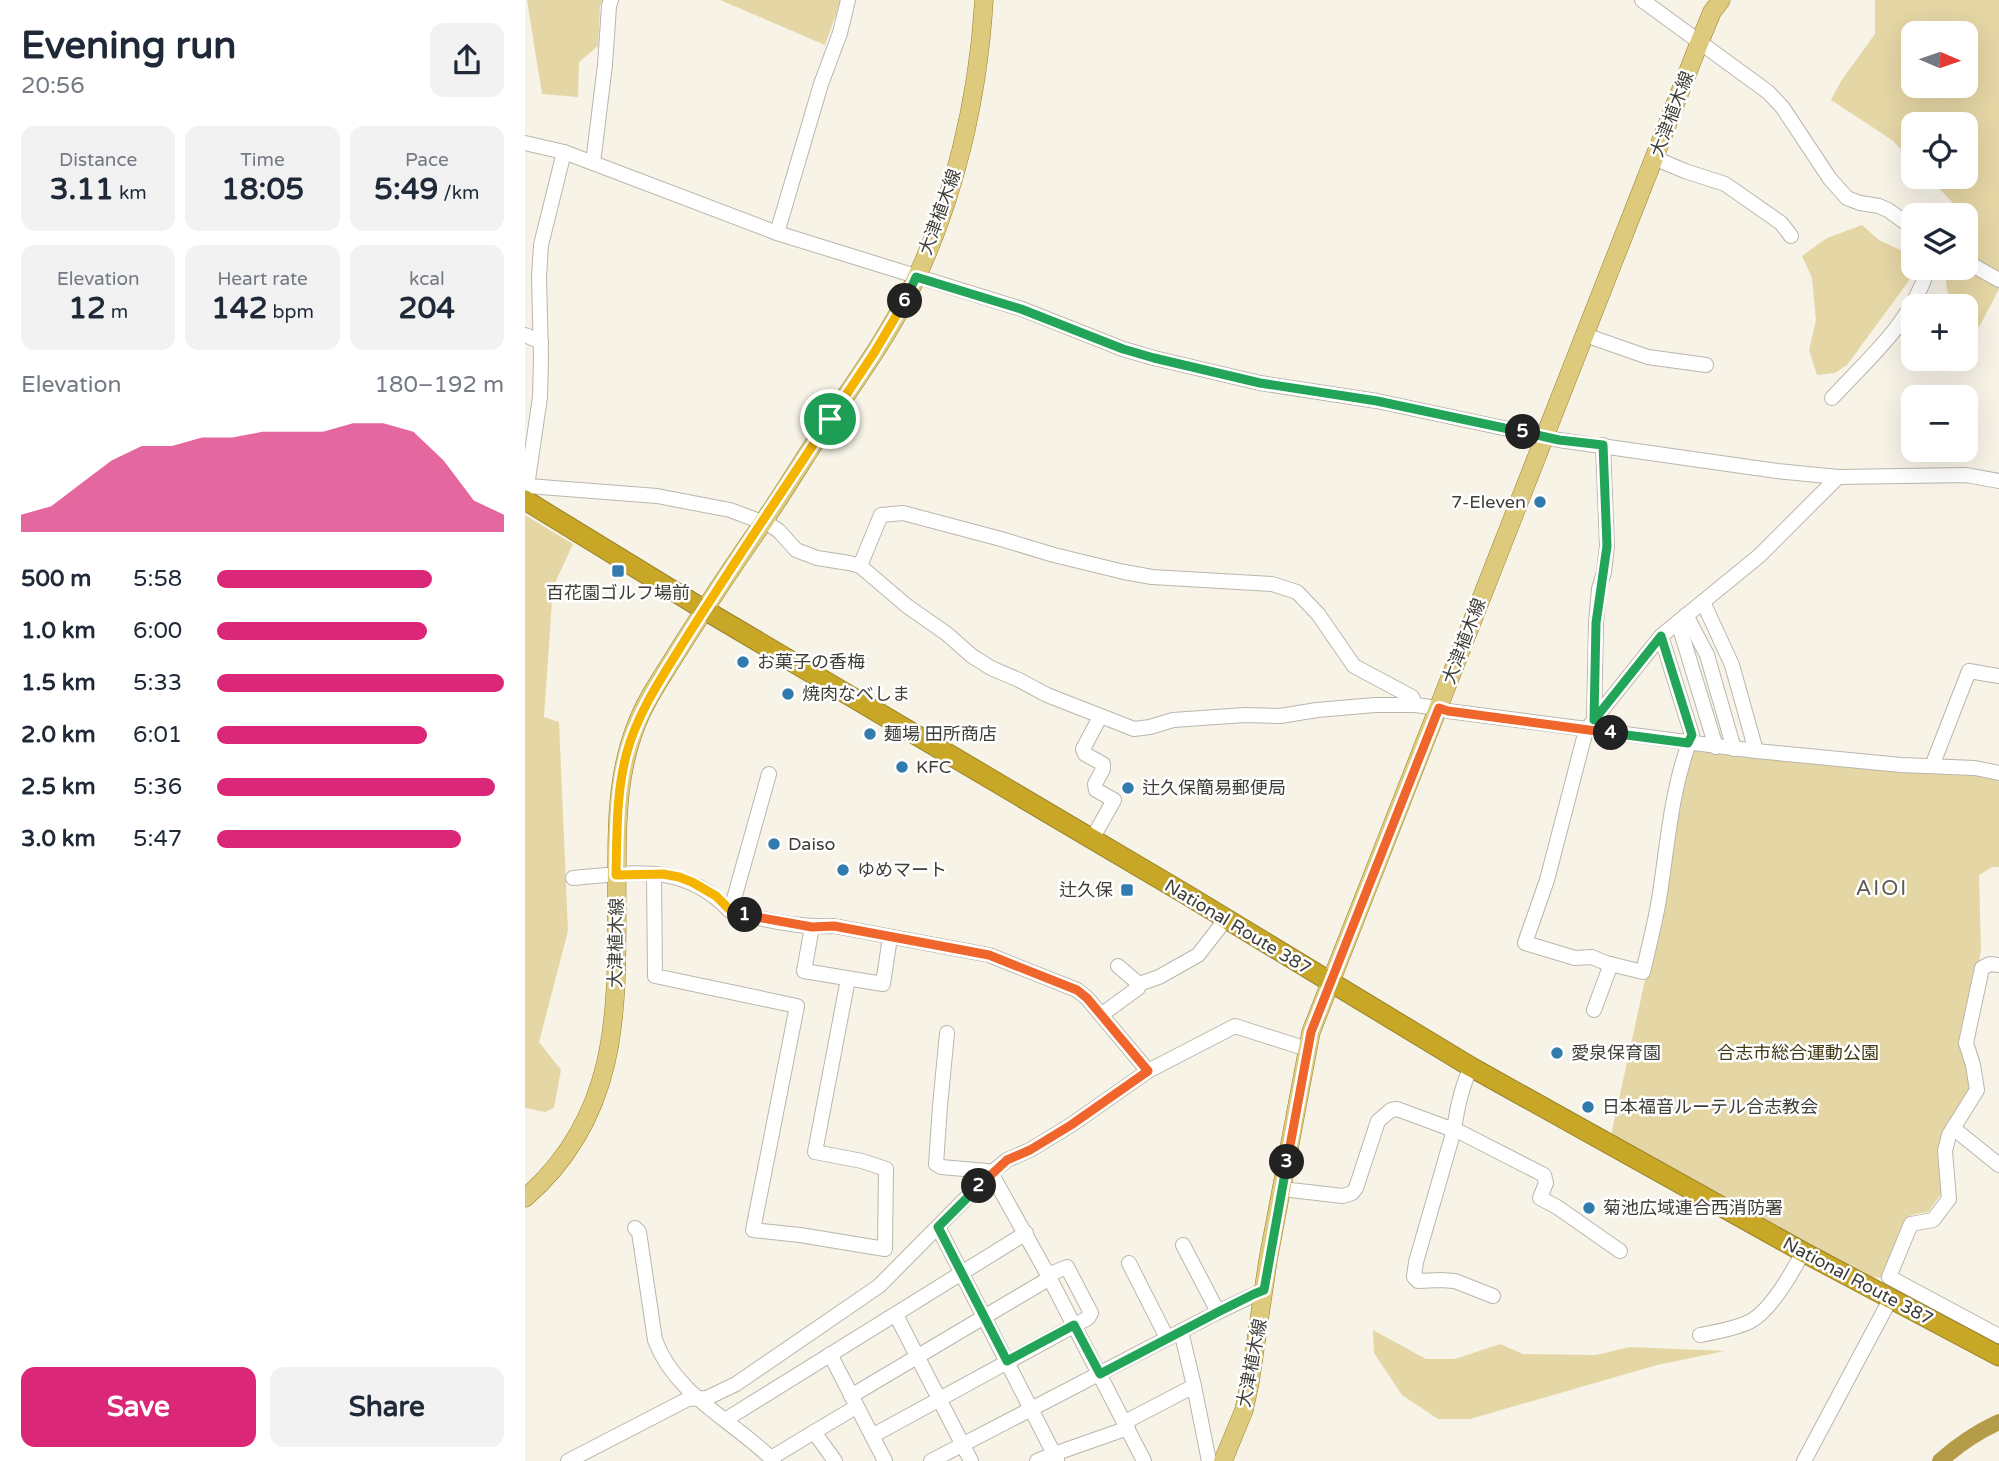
<!DOCTYPE html>
<html lang="en">
<head>
<meta charset="utf-8">
<style>
  :root { --surface:#fff; --page:#f2f2f3; --text:#1f2937; --muted:#747a83; --accent:#db2777 }
  body { margin:0; font-family:"Varela Round","Noto Sans JP",sans-serif; background:var(--page); color:var(--text); height:100vh; display:flex; flex-direction:column; font-size:26px; white-space:nowrap }
  * { box-sizing:border-box; margin:0 }
  p { font-size:23px; color:var(--muted) }
  .icon { flex:none; width:38px; height:38px; fill:none; stroke:currentColor; stroke-width:2; stroke-linecap:round; stroke-linejoin:round }
  .map { position:relative; flex:1; overflow:hidden }
  .details { display:flex; flex-direction:column; background:var(--surface); width:525px }
  .details>* { flex:none }
  .needle { width:46px; rotate:92deg }
  .tools { position:absolute; left:1376px; top:21px; display:grid; gap:14px }
  .tools a { display:grid; place-items:center; width:77px; height:77px; border-radius:14px; background:var(--surface); box-shadow:0 7px 28px #0002; font-size:35px }
  .pin { position:absolute; display:grid; place-items:center; width:60px; height:60px; color:#fff; margin:-30px; border:4px solid #fff; border-radius:50%; box-shadow:0 2px 7px #0007 }
  .km { position:absolute; width:35px; height:35px; margin:-18px; border-radius:50%; background:#222; color:#fff; font-size:19px; line-height:35px; text-align:center }
  .round { display:grid; place-items:center; flex:none; width:74px; height:74px; border-radius:14px; background:var(--page) }
  .head { display:flex; align-items:center; justify-content:space-between; height:119px; padding:0 21px }
  h1 { font-size:38px; font-weight:700; line-height:52px }
  .figures { display:grid; grid-template-columns:repeat(3,1fr); gap:10px; height:119px; padding:7px 21px }
  .figures div { display:grid; align-content:center; border-radius:14px; background:var(--page); text-align:center }
  .figures b { font-size:30px; font-weight:700 }
  .figures small { font-size:19px; font-weight:400 }
  .figures p { font-size:19px }
  .chart { height:196px; padding:14px 21px }
  .chart p { display:flex; justify-content:space-between }
  .chart svg { width:100%; height:126px; margin-top:7px; fill:var(--accent); opacity:.7 }
  .primary-button { display:flex; gap:14px; margin-top:auto; padding:14px 21px }
  .primary-button a { flex:1; height:80px; border-radius:14px; background:var(--accent); color:#fff; font-size:28px; font-weight:700; line-height:80px; text-align:center }
  .primary-button a+a { background:var(--page); color:var(--text) }
  ul { padding:0 21px; list-style:none; font-size:23px }
  li { display:grid; grid-template-columns:112px 84px 1fr; align-items:center; height:52px }
  li i { height:18px; border-radius:9px; background:var(--accent) }
  main { display:flex; flex:1; min-height:0 }
  .map>svg:first-child { display:block }
  .green { fill:#e5d6a5; fill-rule:evenodd }
  .lines { fill:none; stroke-linecap:round; stroke-linejoin:round }
  .river { stroke:#b59c48; stroke-width:16 }
  .minor-casing { stroke:#bab6ab; stroke-width:16 }
  .major-casing { stroke:#98812c; stroke-width:19 }
  .highway-casing { stroke:#98812c; stroke-width:21 }
  .minor { stroke:#fff; stroke-width:14 }
  .major { stroke:#deca7d; stroke-width:18 }
  .highway { stroke:#c8a626; stroke-width:19 }
  .split-1-casing { stroke:#fff; stroke-width:14 }
  .split-2-casing { stroke:#fff; stroke-width:14 }
  .split-3-casing { stroke:#fff; stroke-width:14 }
  .split-4-casing { stroke:#fff; stroke-width:14 }
  .split-5-casing { stroke:#fff; stroke-width:14 }
  .split-6-casing { stroke:#fff; stroke-width:14 }
  .split-7-casing { stroke:#fff; stroke-width:14 }
  .split-1 { stroke:#f5b400; stroke-width:9 }
  .split-2 { stroke:#f0652b; stroke-width:9 }
  .split-3 { stroke:#22a559; stroke-width:9 }
  .split-4 { stroke:#f0652b; stroke-width:9 }
  .split-5 { stroke:#22a559; stroke-width:9 }
  .split-6 { stroke:#22a559; stroke-width:9 }
  .split-7 { stroke:#f5b400; stroke-width:9 }
  .poi-dot { fill:#317bae; stroke:#fff; stroke-width:2.5 }
  .labels { text-anchor:middle; stroke-width:5; stroke-linejoin:round; paint-order:stroke }
  .street-label { font-size:18px; fill:#3e3d38; stroke:#fff }
  .poi-label { font-size:18px; fill:#3e3d38; stroke:#fff; text-anchor:start }
  .park-label { font-size:18px; fill:#423813; stroke:#fff }
  .quarter-label { font-size:21px; letter-spacing:2px; fill:#5b584d; stroke:#fff }
</style>
</head>
<body>
<main>
<section class="details">
<div class="head"><div><h1>Evening run</h1><p>20:56</p></div><a class="round"><svg class="icon" aria-label="share" viewBox="0 0 24 24"><path d="M12 15V3M7 8l5-5 5 5M5 13v7h14v-7"/></svg></a></div>
<div class="figures">
<div><p>Distance</p><b>3.11<small> km</small></b></div>
<div><p>Time</p><b>18:05</b></div>
<div><p>Pace</p><b>5:49<small> /km</small></b></div>
</div>
<div class="figures">
<div><p>Elevation</p><b>12<small> m</small></b></div>
<div><p>Heart rate</p><b>142<small> bpm</small></b></div>
<div><p>kcal</p><b>204</b></div>
</div>
<div class="chart"><p><span>Elevation</span>180–192 m</p>
<svg viewBox="0 0 160 44" preserveAspectRatio="none"><path d="M0 44V38L10 35L20 27L30 19L40 14L50 14L60 11L70 11L80 9L90 9L100 9L110 6L120 6L130 9L140 19L150 33L160 38V44z"/></svg>
</div>
<ul>
<li><b>500 m</b>5:58<i style="width:75%"></i></li>
<li><b>1.0 km</b>6:00<i style="width:73%"></i></li>
<li><b>1.5 km</b>5:33<i style="width:100%"></i></li>
<li><b>2.0 km</b>6:01<i style="width:73%"></i></li>
<li><b>2.5 km</b>5:36<i style="width:97%"></i></li>
<li><b>3.0 km</b>5:47<i style="width:85%"></i></li>
</ul>
<div class="primary-button"><a>Save</a><a>Share</a></div>
</section>
<div class="map">
<svg width="1474" height="1461" viewBox="0 0 1474 1461">
  <rect width="100%" height="100%" fill="#f7f3e7"/>
  <!-- green -->
  <g class="green">
    <polygon points="2,0 78,0 75,6 73,46 54,62 53,97 17,94"/>
    <polygon points="195,0 316,0 300,45"/>
    <path d="M1350 0H1474V289L1454 327 1440 320V306H1425L1421 282 1425 268H1440V215L1403 177H1440V124H1388V161L1367 140 1306 100 1316 81 1350 34ZM1388 33H1440V86H1388Z"/>
    <polygon points="1337,225 1354,240 1388,256 1388,268 1389,268 1383,282 1322,365 1310,373 1292,375 1284,350 1291,320 1287,278 1277,256 1302,238"/>
    <polygon points="0,515 48,544 28,587 19,717 34,722 43,931 14,1042 36,1070 29,1108 20,1112 0,1108"/>
    <polygon points="1163,748 1474,777 1474,867 1467,867 1454,875 1456,951 1438,1043 1450,1091 1421,1132 1419,1190 1403,1212 1386,1215 1360,1278 1343,1277 1085,1140 1138,898"/>
    <polygon points="848,1330 901,1359 930,1359 975,1344 998,1354 1071,1355 1105,1347 1200,1351 1132,1365 945,1419 913,1419 877,1395 849,1353"/>
  </g>
  <g class="lines">
    <!-- river -->
    <path class="river" d="M1415 1461C1433 1445 1452 1432 1474 1422"/>
    <defs>
      <g id="minor">
        <polyline points="1117,0 1243,92 1258,108 1305,179 1322,198 1335,203 1354,206 1363,210 1388,228"/>
        <polyline points="0,143 39,152 252,233 497,309 598,349 629,358 735,383 852,401 1034,440 1252,471 1313,477 1441,475 1474,481"/>
        <polyline points="1129,158 1160,171 1200,184 1256,223 1266,236"/>
        <polyline points="68,163 80,65 84,6 86,0"/>
        <polyline points="252,233 296,84 315,33 323,0"/>
        <polyline points="1440,261 1474,280"/>
        <polyline points="0,335 16,342"/>
        <polyline points="1060,335 1123,357 1181,365"/>
        <path d="M1307 398C1343 359 1388 321 1403 268"/>
        <polyline points="3,486 132,496 205,510 245,525 254,531 271,550 292,558 324,563 335,566 382,606 422,634 447,656 466,668 494,680 522,695 609,729 625,727 648,720 720,715 755,716 792,710 850,705 890,705 914,708 923,711 1231,751 1376,765 1450,768 1474,773"/>
        <polyline points="1,493 15,397 16,359 14,277 16,245 39,152"/>
        <polyline points="335,566 356,515 378,513 476,539 529,555 599,572 627,577 747,584 772,592 793,614 829,666 887,697 890,705"/>
        <polyline points="1178,602 1207,665 1231,751"/>
        <polyline points="1161,615 1182,655 1209,749"/>
        <polyline points="1153,622 1191,747"/>
        <path d="M1136 636 1167 735C1147 785 1143 840 1135 893 1131 920 1124 946 1118 972L1081 963 1067 957 1050 958 1000 943 1022 880 1061 730 1136 636 1234 556 1313 477"/>
        <polyline points="1069,720 1071,623 1074,589 1079,572 1082,546 1078,445"/>
        <polyline points="1407,766 1444,671 1474,676"/>
        <path d="M244 774 209 899 204 910C237 920 274 928 309 926L464 955 552 990 562 998 623 1071"/>
        <polyline points="567,839 589,800 571,790 570,784 578,769 578,764 560,754 558,749 575,717"/>
        <polyline points="129,874 130,976 272,1006 228,1230 275,1235 360,1249 361,1169 337,1161 290,1152 323,979"/>
        <path d="M48 878C108 873 158 862 204 910"/>
        <polyline points="287,927 279,971 358,984 365,937"/>
        <polyline points="1474,965 1465,964 1457,968 1441,1043 1448,1065 1452,1090 1424,1135 1420,1151 1424,1199 1408,1220 1386,1224 1364,1277 1474,1336"/>
        <polyline points="593,966 614,984"/>
        <polyline points="1069,1010 1086,964"/>
        <polyline points="576,1015 613,988 614,984 634,977 673,955 701,919"/>
        <polyline points="422,1033 415,1106 411,1164 416,1167 462,1171 466,1173 523,1275 619,1461"/>
        <path d="M946 1067C937 1086 932 1108 929 1130L891 1262 889 1277 893 1281 915 1280 930 1281 968 1296"/>
        <polyline points="1428,1128 1474,1165"/>
        <polyline points="757,1189 818,1196 827,1193 831,1188 853,1121 866,1110 872,1109 937,1133 1019,1175 1021,1183 1015,1198 1032,1207 1095,1251"/>
        <polyline points="413,1227 459,1317 525,1278"/>
        <path d="M110 1228 114 1232 130 1340C150 1395 209 1421 249 1461"/>
        <polyline points="658,1245 693,1312"/>
        <polyline points="604,1263 642,1338"/>
        <polyline points="371,1315 446,1461"/>
        <polyline points="656,1331 669,1386"/>
        <path d="M1175 1335C1191 1332 1209 1329 1224 1322 1246 1311 1267 1273 1278 1252"/>
        <polyline points="305,1354 360,1461"/>
        <polyline points="326,1396 459,1317 529,1454 512,1461"/>
        <polyline points="200,1420 501,1233"/>
        <polyline points="600,1422 669,1386 684,1461"/>
        <polyline points="289,1432 331,1407"/>
        <polyline points="347,1436 563,1318 566,1313 542,1267 523,1275"/>
        <polyline points="246,1458 289,1432 310,1461"/>
        <polyline points="532,1460 529,1454 603,1428"/>
        <polyline points="43,1461 163,1399 182,1398 211,1384 354,1286 466,1173 482,1160 505,1150 546,1125 623,1071 710,1026 782,1049"/>
        <polyline points="406,1461 693,1312 739,1290"/>
        <polyline points="1279,1461 1366,1298"/>
      </g>
      <g id="major">
        <path d="M0 1198C106 1106 90 985 92 860 92 813 94 768 112 723 121 699 137 677 151 654 177 613 203 573 231 533 257 495 281 455 307 416 334 376 362 337 384 293 429 203 453 100 459 0"/>
        <polyline points="698,1461 719,1410 725,1382 743,1260 786,1032 1175,41 1187,12 1196,0"/>
      </g>
      <polyline id="highway" points="0,500 178,609 662,895 946,1067 1278,1252 1474,1356"/>
    </defs>
    <!-- minor casing -->
    <use href="#minor" class="minor-casing"/>
    <!-- major casing -->
    <use href="#major" class="major-casing"/>
    <!-- highway casing -->
    <use href="#highway" class="highway-casing"/>
    <!-- minor -->
    <use href="#minor" class="minor"/>
    <!-- major -->
    <use href="#major" class="major"/>
    <!-- highway -->
    <use href="#highway" class="highway"/>
  </g>
  <g class="lines">
    <defs>
      <path id="split-1" d="M220 915 204 909 191 896 167 882 154 877 138 874 91 875C92 833 91 792 102 752 113 712 136 679 158 643 205 568 256 494 305 419"/>
      <polyline id="split-2" points="220,915 287,927 309,926 464,955 552,990 562,998 623,1071 546,1125 505,1150 482,1160 454,1186"/>
      <polyline id="split-3" points="454,1186 413,1227 482,1361 549,1325 575,1374 693,1312 729,1294 739,1290 762,1162"/>
      <polyline id="split-4" points="762,1162 786,1032 914,708 923,711 1086,733"/>
      <polyline id="split-5" points="998,432 1034,440 1078,445 1082,546 1071,623 1069,720 1136,636 1167,735 1163,743 1086,733"/>
      <polyline id="split-6" points="380,301 391,277 496,309 598,349 629,358 735,383 852,401 998,432"/>
      <polyline id="split-7" points="305,419 349,353 380,301"/>
    </defs>
    <!-- split-1 casing -->
    <use href="#split-1" class="split-1-casing"/>
    <!-- split-2 casing -->
    <use href="#split-2" class="split-2-casing"/>
    <!-- split-3 casing -->
    <use href="#split-3" class="split-3-casing"/>
    <!-- split-4 casing -->
    <use href="#split-4" class="split-4-casing"/>
    <!-- split-5 casing -->
    <use href="#split-5" class="split-5-casing"/>
    <!-- split-6 casing -->
    <use href="#split-6" class="split-6-casing"/>
    <!-- split-7 casing -->
    <use href="#split-7" class="split-7-casing"/>
    <!-- split-1 -->
    <use href="#split-1" class="split-1"/>
    <!-- split-2 -->
    <use href="#split-2" class="split-2"/>
    <!-- split-3 -->
    <use href="#split-3" class="split-3"/>
    <!-- split-4 -->
    <use href="#split-4" class="split-4"/>
    <!-- split-5 -->
    <use href="#split-5" class="split-5"/>
    <!-- split-6 -->
    <use href="#split-6" class="split-6"/>
    <!-- split-7 -->
    <use href="#split-7" class="split-7"/>
  </g>
  <!-- markers -->
  <g class="poi-dot">
    <circle cx="1015" cy="502" r="7"/>
    <rect x="86" y="564" width="14" height="14" rx="3.5"/>
    <circle cx="218" cy="662" r="7"/>
    <circle cx="263" cy="694" r="7"/>
    <circle cx="345" cy="734" r="7"/>
    <circle cx="377" cy="767" r="7"/>
    <circle cx="603" cy="788" r="7"/>
    <circle cx="249" cy="844" r="7"/>
    <circle cx="318" cy="870" r="7"/>
    <rect x="595" y="883" width="14" height="14" rx="3.5"/>
    <circle cx="1032" cy="1053" r="7"/>
    <circle cx="1063" cy="1107" r="7"/>
    <circle cx="1064" cy="1208" r="7"/>
  </g>
  <g class="labels">
    <!-- street labels -->
    <g class="street-label">
      <text transform="translate(1147 114) rotate(-69)" y="6">大津植木線</text>
      <text transform="translate(415 212) rotate(-70)" y="6">大津植木線</text>
      <text transform="translate(939 641) rotate(-69)" y="6">大津植木線</text>
      <text transform="translate(713 927) rotate(31)" y="6">National Route 387</text>
      <text transform="translate(91 943) rotate(-89)" y="6">大津植木線</text>
      <text transform="translate(1333 1281) rotate(28)" y="6">National Route 387</text>
      <text transform="translate(727 1363) rotate(-79)" y="6">大津植木線</text>
    </g>
    <!-- poi labels -->
    <g class="poi-label">
      <text x="1001" y="508" text-anchor="end">7-Eleven</text>
      <text x="93" y="599" text-anchor="middle">百花園ゴルフ場前</text>
      <text x="232" y="668">お菓子の香梅</text>
      <text x="277" y="700">焼肉なべしま</text>
      <text x="359" y="740">麺場 田所商店</text>
      <text x="391" y="773">KFC</text>
      <text x="617" y="794">辻久保簡易郵便局</text>
      <text x="263" y="850">Daiso</text>
      <text x="332" y="876">ゆめマート</text>
      <text x="588" y="896" text-anchor="end">辻久保</text>
      <text x="1046" y="1059">愛泉保育園</text>
      <text x="1077" y="1113">日本福音ルーテル合志教会</text>
      <text x="1078" y="1214">菊池広域連合西消防署</text>
    </g>
    <!-- park labels -->
    <g class="park-label">
      <text x="1273" y="1059">合志市総合運動公園</text>
    </g>
    <!-- quarter labels -->
    <g class="quarter-label">
      <text x="1357" y="895">AIOI</text>
    </g>
  </g>
</svg>
<div class="tools">
<a><svg class="needle" viewBox="-14 -14 28 28"><path d="M0-13l5 13h-10z" fill="#e53935"/><path d="M0 13l5-13h-10z" fill="#747a83"/></svg></a>
<a><svg class="icon" aria-label="locate" viewBox="0 0 24 24"><circle cx="12" cy="12" r="6"/><path d="M12 2v4M12 18v4M2 12h4M18 12h4"/></svg></a>
<a><svg class="icon" aria-label="layers" viewBox="0 0 24 24"><path d="M12 4l9 5-9 5-9-5zM3 14l9 5 9-5"/></svg></a>
<a>+</a>
<a>−</a>
</div>
<div class="pin" style="left:305px;top:419px;background:#1e9e55"><svg class="icon" aria-label="arrive" viewBox="0 0 24 24"><path d="M6 21V4h12l-3 4 3 4H6"/></svg></div>
<b class="km" style="left:220px;top:915px">1</b>
<b class="km" style="left:454px;top:1186px">2</b>
<b class="km" style="left:762px;top:1162px">3</b>
<b class="km" style="left:1086px;top:733px">4</b>
<b class="km" style="left:998px;top:432px">5</b>
<b class="km" style="left:380px;top:301px">6</b>
</div>
</main>
</body>
</html>
